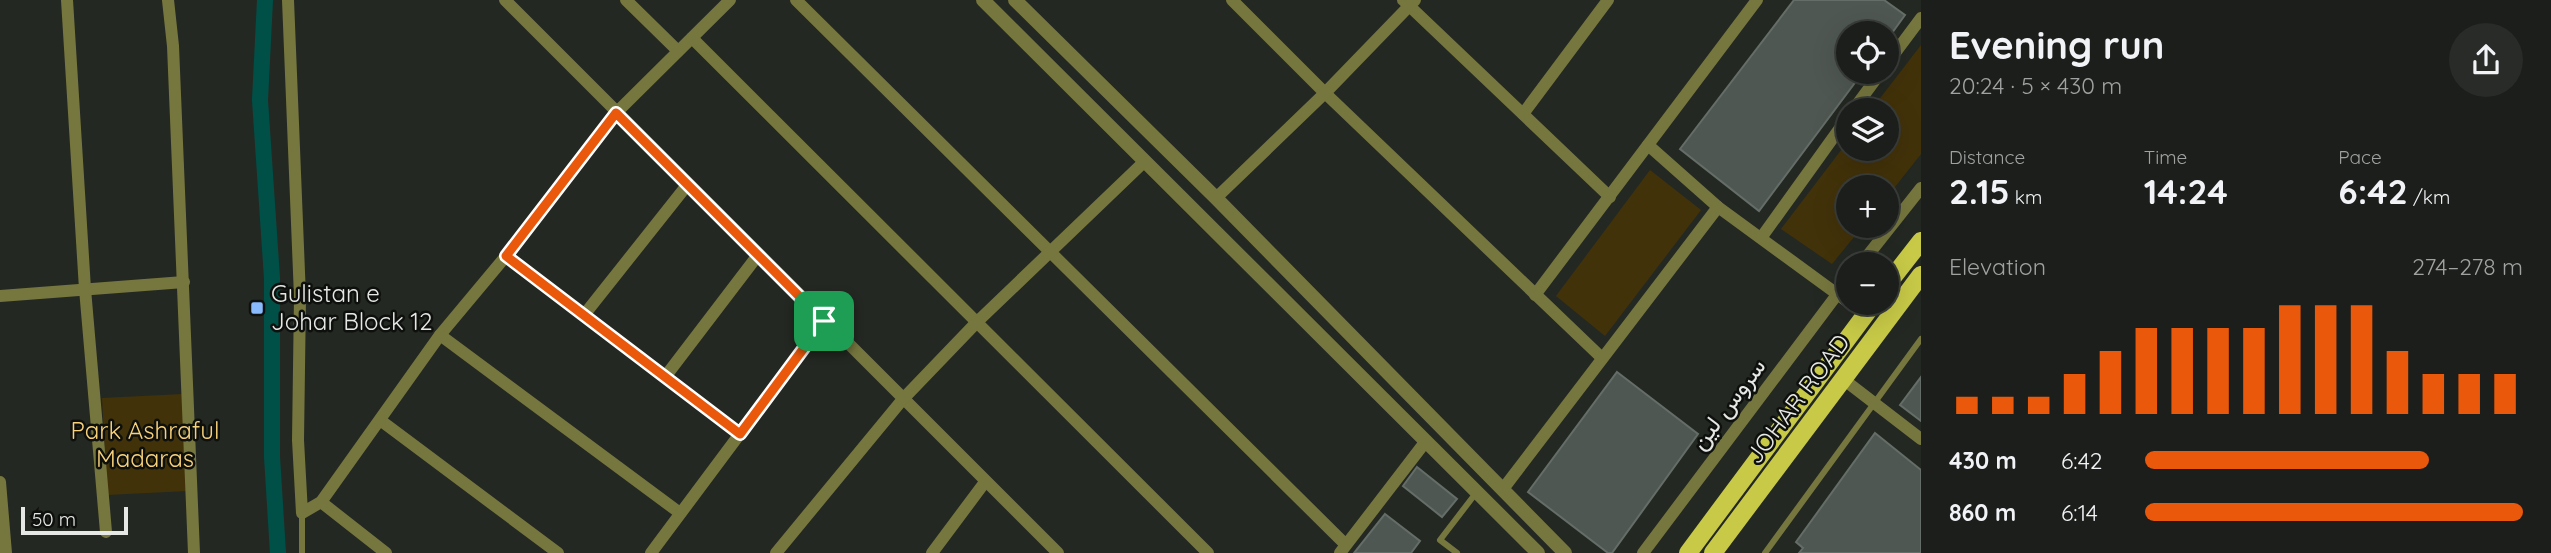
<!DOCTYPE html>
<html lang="en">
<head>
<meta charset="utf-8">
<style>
  :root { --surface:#1b1e1a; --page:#282b27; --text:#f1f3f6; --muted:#a0a2a2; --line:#393c39; --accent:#ea580c }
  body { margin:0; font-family:Quicksand,Vazirmatn,sans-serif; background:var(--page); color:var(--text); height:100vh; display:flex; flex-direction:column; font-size:26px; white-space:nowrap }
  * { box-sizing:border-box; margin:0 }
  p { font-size:23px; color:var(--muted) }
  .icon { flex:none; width:38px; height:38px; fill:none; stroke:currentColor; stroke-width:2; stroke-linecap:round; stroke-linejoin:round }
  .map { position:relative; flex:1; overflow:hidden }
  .panel { display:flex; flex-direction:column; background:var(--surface); width:630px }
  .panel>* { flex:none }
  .tools { position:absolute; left:1836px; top:21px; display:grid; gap:14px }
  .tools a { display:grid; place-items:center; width:63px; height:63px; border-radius:50%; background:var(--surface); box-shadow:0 7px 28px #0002,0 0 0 2px var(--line); font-size:35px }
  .scale { position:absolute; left:21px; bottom:18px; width:107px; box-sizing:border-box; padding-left:7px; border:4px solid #e5e8e4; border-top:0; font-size:19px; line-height:24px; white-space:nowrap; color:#e5e8e4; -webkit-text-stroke:5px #0e100d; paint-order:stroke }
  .pin { position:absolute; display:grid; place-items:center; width:60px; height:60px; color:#fff; margin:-30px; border-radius:14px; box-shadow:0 4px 10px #0006 }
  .round { display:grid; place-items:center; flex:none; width:74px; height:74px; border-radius:37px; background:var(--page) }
  .summary { display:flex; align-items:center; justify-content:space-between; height:119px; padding:0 28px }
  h1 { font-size:38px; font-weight:700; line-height:52px }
  .figures { display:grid; grid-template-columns:repeat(3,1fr); gap:10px; height:119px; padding:7px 28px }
  .figures div { display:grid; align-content:center }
  .figures b { font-size:35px; font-weight:700 }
  .figures small { font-size:19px; font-weight:400 }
  .figures p { font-size:19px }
  .chart { height:196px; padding:14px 28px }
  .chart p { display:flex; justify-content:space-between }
  .chart svg { width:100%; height:126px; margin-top:7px; stroke:var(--accent); stroke-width:6 }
  ul { padding:0 28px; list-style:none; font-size:23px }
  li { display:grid; grid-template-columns:112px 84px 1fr; align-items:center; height:52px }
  li i { height:18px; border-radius:9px; background:var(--accent) }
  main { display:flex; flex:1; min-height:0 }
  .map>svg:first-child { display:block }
  .green { fill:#42320a }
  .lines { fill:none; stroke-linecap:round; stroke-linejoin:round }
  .canal { stroke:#005048; stroke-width:16 }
  .building { fill:#4f5752; stroke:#646d68; stroke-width:2 }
  .service { stroke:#76773e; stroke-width:6 }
  .minor { stroke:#76773e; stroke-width:12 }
  .tertiary { stroke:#76773e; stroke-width:14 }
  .primary { stroke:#c7c947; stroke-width:18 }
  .route-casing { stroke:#fff; stroke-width:14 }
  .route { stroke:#ea580c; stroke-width:9 }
  .poi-dot { fill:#89bafc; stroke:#0e100d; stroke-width:2.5 }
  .labels { text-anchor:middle; stroke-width:5; stroke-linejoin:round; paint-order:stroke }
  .poi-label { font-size:24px; fill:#e5e8e4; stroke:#0e100d; text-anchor:start }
  .street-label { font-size:24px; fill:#e5e8e4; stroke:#0e100d }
  .park-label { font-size:24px; fill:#f9d179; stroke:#0e100d }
</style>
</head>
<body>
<main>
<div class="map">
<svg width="1921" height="553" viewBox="0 0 1921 553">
  <rect width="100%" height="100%" fill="#242822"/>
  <!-- green -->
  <g class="green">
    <polygon points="1921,45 1921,154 1887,197 1886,187 1848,187 1848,226 1863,226 1832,264 1781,229 1848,141 1848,149 1886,149 1886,110 1871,110"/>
    <polygon points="1650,170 1701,210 1605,336 1556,296"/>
    <polygon points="183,394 187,491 107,495 102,398"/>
  </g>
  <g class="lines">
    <!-- canal -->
    <polyline class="canal" points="265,0 260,100 272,278 272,457 278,553"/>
  </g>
  <!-- building -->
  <g class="building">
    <polygon points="1794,0 1884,0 1905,15 1892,33 1848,33 1848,72 1863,72 1759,211 1680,149"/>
    <polygon points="1617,372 1698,434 1612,553 1608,553 1528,492"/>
    <polygon points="1921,377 1921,421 1900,405"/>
    <polygon points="1875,433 1921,470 1921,553 1799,553 1803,548 1796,542"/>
    <polygon points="1417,467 1457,499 1442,517 1403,486"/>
    <polygon points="1385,514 1420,541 1411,553 1354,553"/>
  </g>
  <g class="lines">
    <!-- service -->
    <g class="service">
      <polyline points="302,553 302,513"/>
      <polyline points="1457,553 1440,540 1476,493"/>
      <polyline points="1765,553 1921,339"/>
    </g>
    <!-- minor -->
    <g class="minor">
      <polyline points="67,0 85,289 106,532"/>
      <polyline points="168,0 173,46 194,553"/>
      <polyline points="288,0 300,297 298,440 302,513 321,502 440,335 506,256 616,113 730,0"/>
      <polyline points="505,0 1058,553"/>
      <polyline points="626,0 678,51"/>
      <polyline points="796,0 1345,544"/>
      <polyline points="1232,0 1325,93 1602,358"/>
      <polyline points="1403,0 1610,197"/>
      <polyline points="692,38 1208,553"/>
      <polyline points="1886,65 1921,18"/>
      <polyline points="1853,110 1881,72"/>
      <polyline points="1523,114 1608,0"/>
      <polyline points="1648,145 1718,207 1848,302"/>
      <polyline points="1216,198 1325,93 1415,0"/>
      <polyline points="1761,238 1848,117"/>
      <polyline points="506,256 740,434"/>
      <polyline points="1861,264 1921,188"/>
      <polyline points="1535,295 1757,0"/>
      <polyline points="0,296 184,282"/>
      <polyline points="584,315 688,184"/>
      <polyline points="440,335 680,513"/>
      <polyline points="665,377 758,255"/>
      <polyline points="1843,379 1921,439"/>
      <polyline points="380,420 558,553"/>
      <polyline points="0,482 6,553"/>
      <polyline points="1503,489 1718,207"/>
      <polyline points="321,502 386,553"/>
      <polyline points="651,553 824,321"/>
      <polyline points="776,553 903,399 977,322 1145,161"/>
      <polyline points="932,553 985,482"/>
      <polyline points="1340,553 1426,441"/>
      <polyline points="1643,553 1848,280"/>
    </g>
    <!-- tertiary -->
    <g class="tertiary">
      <polyline points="983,0 1538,553"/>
      <polyline points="1015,0 1216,198 1565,553"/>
    </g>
    <!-- primary -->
    <g class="primary">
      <polyline points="1886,286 1921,241"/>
      <polyline points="1688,553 1874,303"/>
      <polyline points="1713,553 1921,275"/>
    </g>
  </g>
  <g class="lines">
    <defs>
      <polygon id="route" points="616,113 824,321 740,434 506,256"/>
    </defs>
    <!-- route casing -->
    <use href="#route" class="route-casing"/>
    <!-- route -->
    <use href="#route" class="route"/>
  </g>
  <!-- markers -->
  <rect class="poi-dot" x="250" y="301" width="14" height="14" rx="3.5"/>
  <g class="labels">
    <!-- poi labels -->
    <g class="poi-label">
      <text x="271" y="302">Gulistan e<tspan x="271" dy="28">Johar Block 12</tspan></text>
    </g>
    <!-- street labels -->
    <g class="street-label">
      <text transform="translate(1798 399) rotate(-53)" y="8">JOHAR ROAD</text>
      <text transform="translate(1728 404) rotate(-53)" y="8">سروس لین</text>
    </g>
    <!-- park labels -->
    <g class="park-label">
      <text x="145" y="439">Park Ashraful<tspan x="145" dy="28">Madaras</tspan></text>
    </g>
  </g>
</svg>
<div class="tools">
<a><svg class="icon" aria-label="locate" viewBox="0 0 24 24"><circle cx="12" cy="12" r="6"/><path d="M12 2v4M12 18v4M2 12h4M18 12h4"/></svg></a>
<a><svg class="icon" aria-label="layers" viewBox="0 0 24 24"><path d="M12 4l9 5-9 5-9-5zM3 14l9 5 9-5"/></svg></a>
<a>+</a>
<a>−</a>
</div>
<div class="scale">50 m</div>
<div class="pin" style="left:824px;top:321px;background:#1e9e55"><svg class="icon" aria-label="arrive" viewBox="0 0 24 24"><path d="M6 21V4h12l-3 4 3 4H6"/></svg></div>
</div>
<section class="panel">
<div class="summary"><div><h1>Evening run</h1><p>20:24 · 5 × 430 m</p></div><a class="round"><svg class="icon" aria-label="share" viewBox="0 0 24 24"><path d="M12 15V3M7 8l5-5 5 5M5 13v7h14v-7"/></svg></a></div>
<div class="figures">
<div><p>Distance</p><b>2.15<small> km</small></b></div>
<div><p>Time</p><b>14:24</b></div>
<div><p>Pace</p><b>6:42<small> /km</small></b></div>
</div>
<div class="chart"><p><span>Elevation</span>274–278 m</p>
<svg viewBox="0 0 160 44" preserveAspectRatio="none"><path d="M5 44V38M15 44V38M25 44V38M35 44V30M45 44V22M55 44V14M65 44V14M75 44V14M85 44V14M95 44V6M105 44V6M115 44V6M125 44V22M135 44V30M145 44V30M155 44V30"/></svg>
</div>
<ul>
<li><b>430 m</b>6:42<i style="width:75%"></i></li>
<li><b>860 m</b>6:14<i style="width:100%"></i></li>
</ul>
</section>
</main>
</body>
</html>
